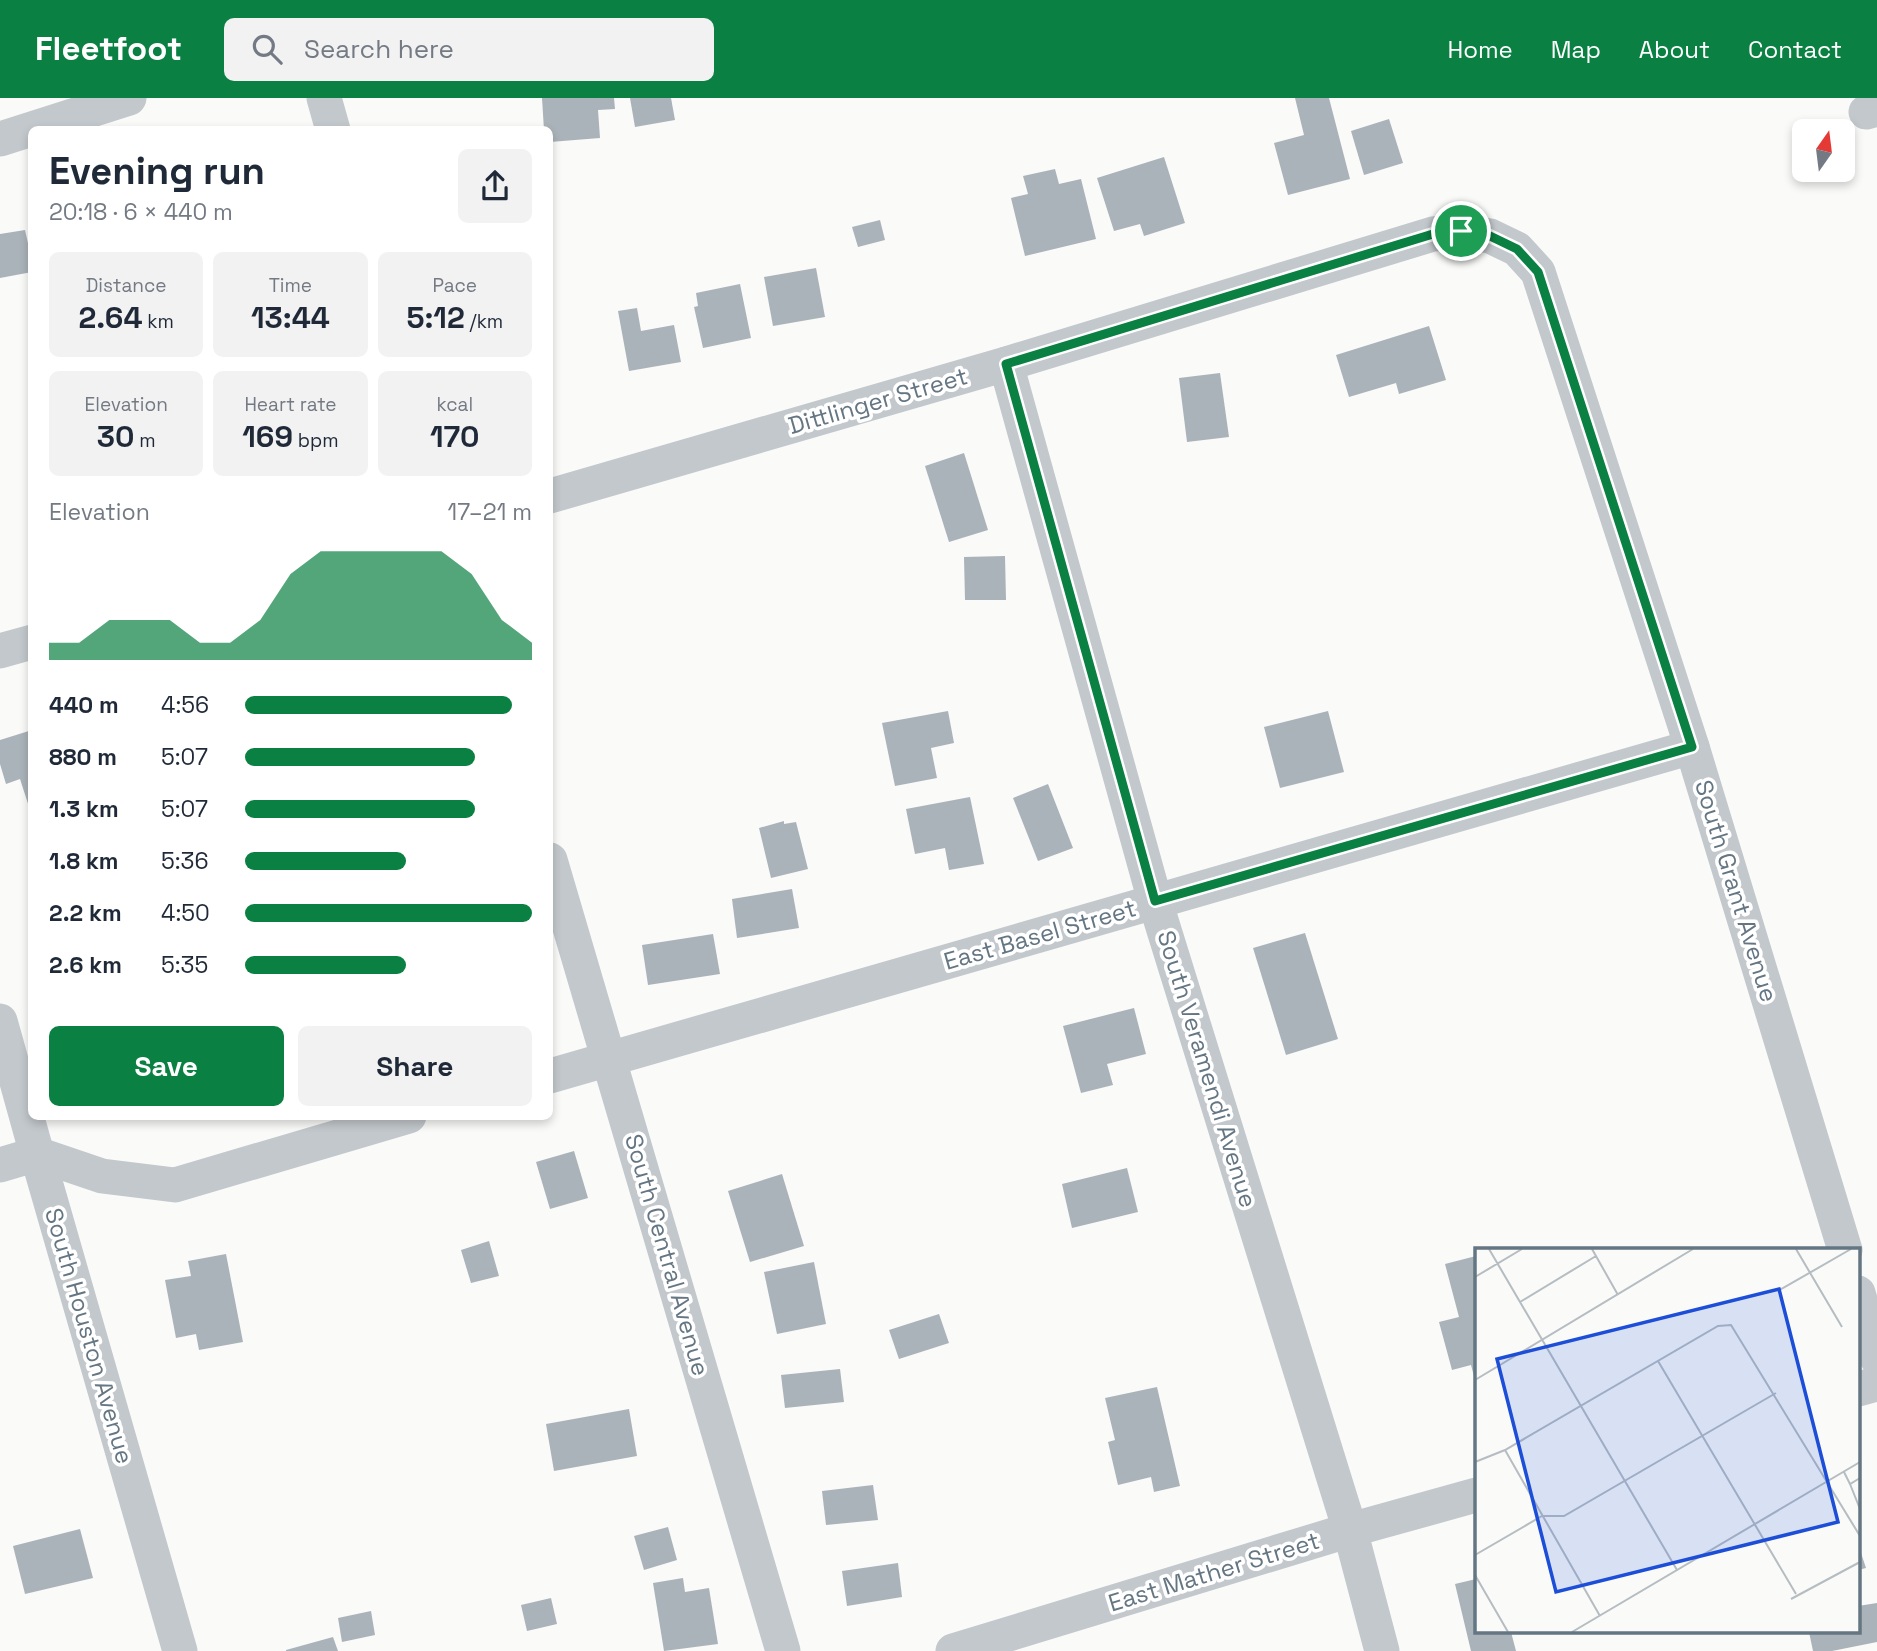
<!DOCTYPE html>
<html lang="en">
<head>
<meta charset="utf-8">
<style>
  :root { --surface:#fff; --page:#f2f2f3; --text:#1f2937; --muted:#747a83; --accent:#0b8043 }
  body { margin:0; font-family:"Space Grotesk",sans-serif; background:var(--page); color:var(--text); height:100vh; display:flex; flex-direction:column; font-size:26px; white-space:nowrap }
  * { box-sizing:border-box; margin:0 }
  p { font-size:23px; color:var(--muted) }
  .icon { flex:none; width:38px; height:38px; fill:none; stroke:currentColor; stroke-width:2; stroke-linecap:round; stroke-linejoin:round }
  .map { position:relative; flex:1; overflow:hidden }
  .details { position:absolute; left:28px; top:28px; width:525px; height:994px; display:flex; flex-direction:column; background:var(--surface); border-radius:10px; box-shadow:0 4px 10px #0003 }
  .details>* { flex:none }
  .needle { width:46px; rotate:14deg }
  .controls { position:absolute; left:1792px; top:21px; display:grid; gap:14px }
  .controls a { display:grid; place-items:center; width:63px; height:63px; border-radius:10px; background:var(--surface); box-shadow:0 4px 10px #0003; font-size:35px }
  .pin { position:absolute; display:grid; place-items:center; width:60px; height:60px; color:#fff; margin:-30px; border:4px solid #fff; border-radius:50%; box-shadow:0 2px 7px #0007 }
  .round { display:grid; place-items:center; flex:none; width:74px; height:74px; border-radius:10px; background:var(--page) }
  .summary { display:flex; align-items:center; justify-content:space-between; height:119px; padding:0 21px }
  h1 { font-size:38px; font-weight:800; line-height:52px }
  .figures { display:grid; grid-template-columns:repeat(3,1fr); gap:10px; height:119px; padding:7px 21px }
  .figures div { display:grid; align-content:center; border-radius:10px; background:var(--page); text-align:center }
  .figures b { font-size:30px; font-weight:800 }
  .figures small { font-size:19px; font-weight:400 }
  .figures p { font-size:19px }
  .chart { height:196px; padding:14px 21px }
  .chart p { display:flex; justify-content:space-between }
  .chart svg { width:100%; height:126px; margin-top:7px; fill:var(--accent); opacity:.7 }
  .button { display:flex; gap:14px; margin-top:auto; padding:14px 21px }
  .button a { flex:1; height:80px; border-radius:10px; background:var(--accent); color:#fff; font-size:28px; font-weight:800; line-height:80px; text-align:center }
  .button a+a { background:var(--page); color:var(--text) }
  ul { padding:0 21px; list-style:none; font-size:23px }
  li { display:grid; grid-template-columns:112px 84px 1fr; align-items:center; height:52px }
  li i { height:18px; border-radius:9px; background:var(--accent) }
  header { display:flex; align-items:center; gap:42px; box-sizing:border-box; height:98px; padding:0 35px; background:var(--accent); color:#fff }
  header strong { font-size:33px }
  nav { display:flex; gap:38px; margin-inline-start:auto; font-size:24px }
  .search { width:490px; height:63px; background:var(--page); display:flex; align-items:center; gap:18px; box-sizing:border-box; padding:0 24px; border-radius:10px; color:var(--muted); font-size:26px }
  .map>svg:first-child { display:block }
  .building { fill:#aab3b9 }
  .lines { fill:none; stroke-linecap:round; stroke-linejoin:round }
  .minor { stroke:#c3c8cc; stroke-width:35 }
  .route-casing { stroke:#fff; stroke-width:14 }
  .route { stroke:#0b8043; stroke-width:9 }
  .labels { text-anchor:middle; stroke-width:7; stroke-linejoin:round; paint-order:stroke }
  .street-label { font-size:24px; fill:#657683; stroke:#fff }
  .inset-road { fill:none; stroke:#b5bdc2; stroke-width:2 }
  .view { fill:#1d4ed8; fill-opacity:0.15; stroke:#1d4ed8; stroke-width:3.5 }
  .inset-edge { fill:none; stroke:#657683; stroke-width:3.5 }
</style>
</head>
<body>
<header>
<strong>Fleetfoot</strong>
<div class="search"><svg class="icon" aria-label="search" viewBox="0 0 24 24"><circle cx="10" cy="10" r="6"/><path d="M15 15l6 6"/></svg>Search here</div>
<nav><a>Home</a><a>Map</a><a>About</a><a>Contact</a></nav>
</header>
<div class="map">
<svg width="1877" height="1553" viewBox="0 0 1877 1553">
  <rect width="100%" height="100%" fill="#fafaf8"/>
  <!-- building -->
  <g class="building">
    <polygon points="542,0 614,0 615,11 598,12 600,40 550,44 550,32 544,32"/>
    <polygon points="630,0 671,0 675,22 635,29"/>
    <polygon points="1295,0 1329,0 1350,81 1288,97 1274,45 1304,37"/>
    <polygon points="1389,21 1403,65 1364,77 1351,33"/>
    <polygon points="1164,59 1185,125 1144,138 1140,126 1114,133 1097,80"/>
    <polygon points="1055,71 1059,86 1081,81 1096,141 1025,158 1011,100 1028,96 1023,78"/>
    <polygon points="880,122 885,142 858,149 852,129"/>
    <polygon points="25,132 32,163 32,174 0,180 0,136"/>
    <polygon points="816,170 825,219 773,228 764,179"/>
    <polygon points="740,186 751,240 703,250 694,209 698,208 696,195"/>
    <polygon points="637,210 641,233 674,227 681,264 629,273 618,213"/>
    <polygon points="1429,228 1446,282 1399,296 1396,285 1349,299 1336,257"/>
    <polygon points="1220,275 1229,339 1187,344 1179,280"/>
    <polygon points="964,355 988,432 949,444 925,368"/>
    <polygon points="1005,458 1006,502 965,502 964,459"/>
    <polygon points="948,613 954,645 931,650 937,680 895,688 882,625"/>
    <polygon points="1328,613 1344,674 1280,690 1264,629"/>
    <polygon points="32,632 32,715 31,715 20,681 6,686 0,666 0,642"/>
    <polygon points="1048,686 1073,750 1038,763 1013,700"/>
    <polygon points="970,699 984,766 949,772 945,750 915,756 906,711"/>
    <polygon points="784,723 784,726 796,724 808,771 771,780 759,730"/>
    <polygon points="792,791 799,830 737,840 732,801"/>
    <polygon points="1305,835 1338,941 1286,957 1253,850"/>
    <polygon points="713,836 720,876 648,887 642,847"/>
    <polygon points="1134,910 1146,956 1107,966 1113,987 1081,995 1063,928"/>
    <polygon points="574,1053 588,1100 550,1111 536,1064"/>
    <polygon points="1127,1070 1138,1114 1072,1130 1062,1086"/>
    <polygon points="782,1076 804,1148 750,1164 728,1093"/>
    <polygon points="489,1143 499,1178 471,1185 461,1152"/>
    <polygon points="226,1156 243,1244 199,1252 196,1236 176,1240 165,1182 191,1178 188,1163"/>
    <polygon points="1476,1158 1476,1282 1475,1282 1471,1267 1452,1272 1439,1224 1459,1219 1445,1166"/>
    <polygon points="814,1164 826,1226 777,1236 764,1174"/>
    <polygon points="939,1216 949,1245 899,1261 889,1232"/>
    <polygon points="840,1271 844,1304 785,1310 781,1277"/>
    <polygon points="1157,1289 1180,1388 1154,1394 1151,1379 1118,1387 1108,1344 1115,1342 1105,1300"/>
    <polygon points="629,1311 637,1358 554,1373 546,1326"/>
    <polygon points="873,1387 878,1422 826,1427 822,1393"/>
    <polygon points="668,1429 677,1462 644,1472 634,1438"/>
    <polygon points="80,1431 93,1480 25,1496 13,1448"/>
    <polygon points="1858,1446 1866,1470 1858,1472"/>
    <polygon points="898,1465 902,1499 847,1508 842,1473"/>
    <polygon points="683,1480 685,1494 709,1490 718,1546 664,1553 653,1485"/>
    <polygon points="1476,1481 1476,1534 1511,1534 1516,1553 1471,1553 1455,1486"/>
    <polygon points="551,1500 557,1526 527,1533 521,1507"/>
    <polygon points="1877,1505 1877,1544 1832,1553 1813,1553 1809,1534 1858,1534 1858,1508"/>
    <polygon points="371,1513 375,1537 342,1544 338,1520"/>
    <polygon points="333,1539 338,1553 286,1553 286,1552"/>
  </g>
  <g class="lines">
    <!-- minor -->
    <g class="minor">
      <polyline points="324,0 333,32"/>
      <polyline points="1866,14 1877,11"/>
      <polyline points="0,41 129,0"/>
      <polyline points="1006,266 1155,803 1350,1432 1382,1553"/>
      <polyline points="550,398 1006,266 1433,136 1461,133 1490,138 1517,151 1538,174 1692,649 1845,1152"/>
      <polyline points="0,553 32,544"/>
      <polyline points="550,762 783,1553"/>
      <polyline points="0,923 37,1056 180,1553"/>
      <polyline points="550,978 1692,649"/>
      <polyline points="0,1067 37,1056 102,1078 175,1087 409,1018"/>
      <polyline points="1858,1195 1877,1260"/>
      <polyline points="1858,1291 1877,1286"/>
      <polyline points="953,1553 1350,1432 1476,1397"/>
    </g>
  </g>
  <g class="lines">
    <defs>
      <polygon id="route" points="1461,133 1490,138 1517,151 1538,174 1692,649 1155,803 1006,266 1433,136"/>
    </defs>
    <!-- route casing -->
    <use href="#route" class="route-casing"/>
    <!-- route -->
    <use href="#route" class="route"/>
  </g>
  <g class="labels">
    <!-- street labels -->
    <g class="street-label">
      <text transform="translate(878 303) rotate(-16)" y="8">Dittlinger Street</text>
      <text transform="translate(1736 793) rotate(73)" y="8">South Grant Avenue</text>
      <text transform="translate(1040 837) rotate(-16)" y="8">East Basel Street</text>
      <text transform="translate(1207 971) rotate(73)" y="8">South Veramendi Avenue</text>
      <text transform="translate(667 1157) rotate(74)" y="8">South Central Avenue</text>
      <text transform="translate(89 1238) rotate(74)" y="8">South Houston Avenue</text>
      <text transform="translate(1214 1474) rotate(-17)" y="8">East Mather Street</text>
    </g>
  </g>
  <!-- overview -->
  <g transform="translate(1475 1150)">
    <rect width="385" height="385" fill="#fafaf8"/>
    <path class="inset-road" d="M14 1 202 322M117 1 143 47M321 1 367 79M0 29 47 1M303 43 376 1M45 54 121 8M183 113 321 346M0 132 218 1M30 202 125 368M0 214 30 202 243 78 256 77 385 288M369 224 375 236 385 230M375 236 385 261M0 307 67 268H89L301 145M0 327 33 384M316 351 385 314M97 384 385 214"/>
    <path class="view" d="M304 41 363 274 81 344 22 111Z"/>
    <rect width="385" height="385" class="inset-edge"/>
  </g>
</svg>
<div class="controls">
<a><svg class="needle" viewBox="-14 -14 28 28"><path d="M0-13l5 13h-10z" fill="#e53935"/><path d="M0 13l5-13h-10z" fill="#747a83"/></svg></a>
</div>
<div class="pin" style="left:1461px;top:133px;background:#1e9e55"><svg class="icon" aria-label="arrive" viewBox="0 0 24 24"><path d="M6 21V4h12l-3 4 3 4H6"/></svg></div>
<section class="details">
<div class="summary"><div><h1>Evening run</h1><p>20:18 · 6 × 440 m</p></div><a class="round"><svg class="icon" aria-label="share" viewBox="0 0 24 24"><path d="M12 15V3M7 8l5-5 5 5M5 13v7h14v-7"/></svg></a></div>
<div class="figures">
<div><p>Distance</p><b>2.64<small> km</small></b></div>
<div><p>Time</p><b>13:44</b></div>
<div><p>Pace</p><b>5:12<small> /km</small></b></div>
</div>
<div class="figures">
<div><p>Elevation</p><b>30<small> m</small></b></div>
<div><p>Heart rate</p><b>169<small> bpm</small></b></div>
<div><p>kcal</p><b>170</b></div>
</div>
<div class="chart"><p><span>Elevation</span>17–21 m</p>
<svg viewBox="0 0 160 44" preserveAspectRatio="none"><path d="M0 44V38L10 38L20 30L30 30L40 30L50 38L60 38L70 30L80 14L90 6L100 6L110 6L120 6L130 6L140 14L150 30L160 38V44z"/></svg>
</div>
<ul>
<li><b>440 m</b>4:56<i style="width:93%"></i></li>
<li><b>880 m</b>5:07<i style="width:80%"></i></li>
<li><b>1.3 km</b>5:07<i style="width:80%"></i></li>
<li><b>1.8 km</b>5:36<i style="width:56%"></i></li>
<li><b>2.2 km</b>4:50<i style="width:100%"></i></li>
<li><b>2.6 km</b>5:35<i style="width:56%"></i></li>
</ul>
<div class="button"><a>Save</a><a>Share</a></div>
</section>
</div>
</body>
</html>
